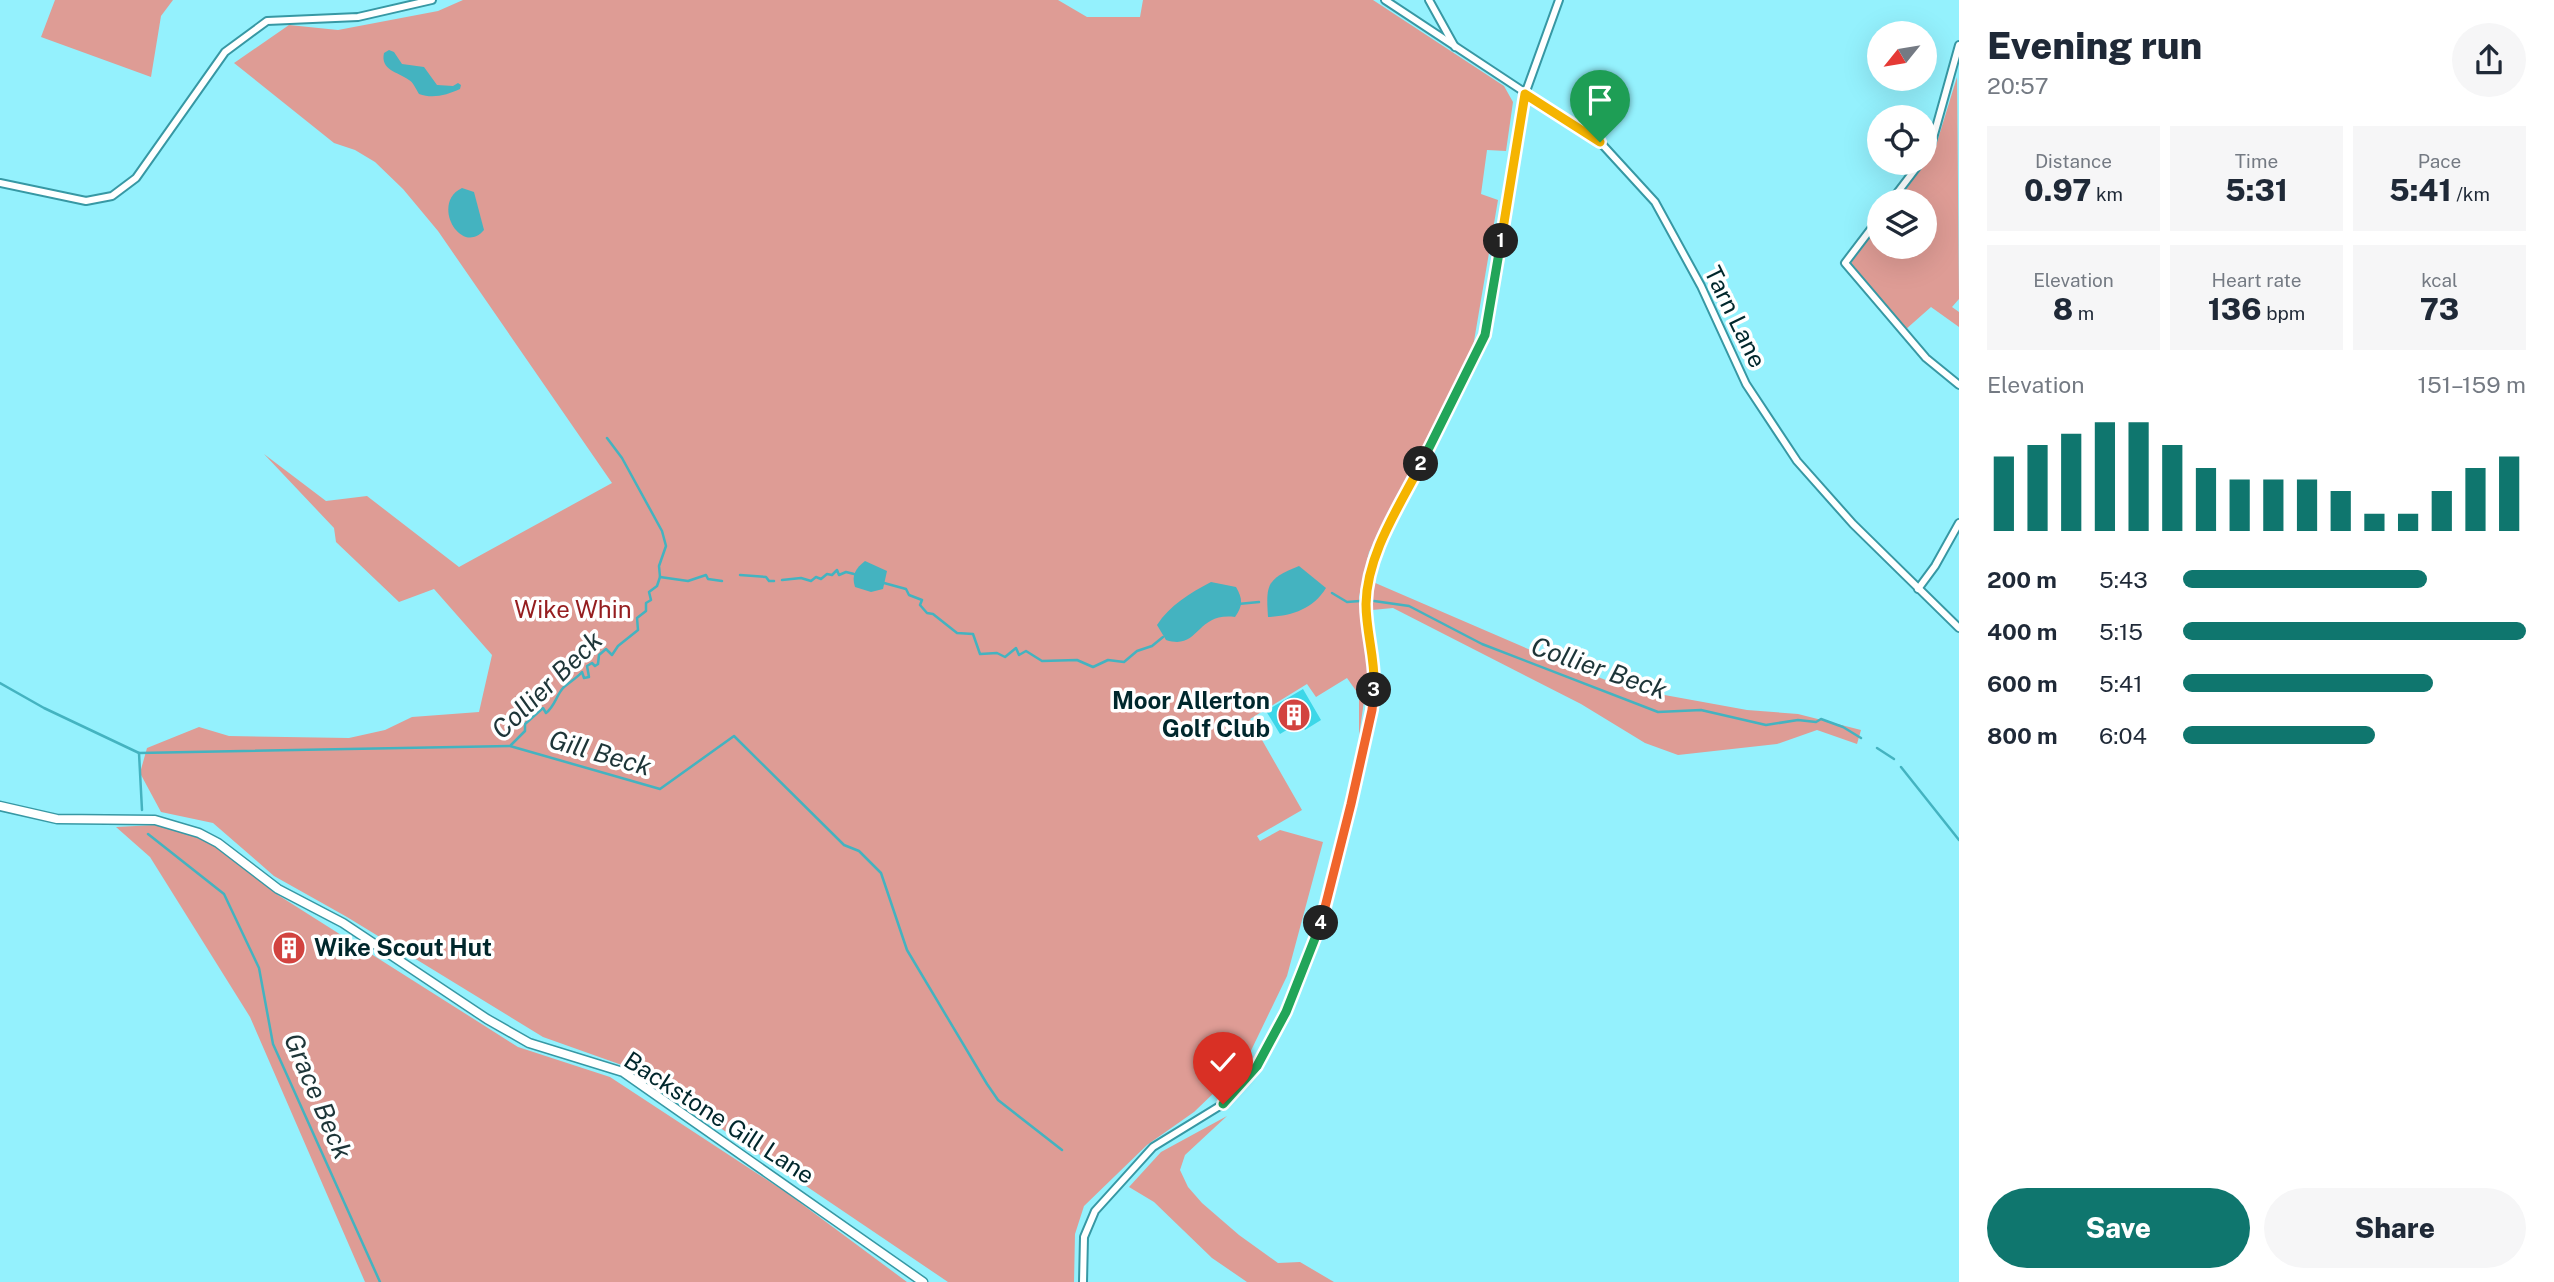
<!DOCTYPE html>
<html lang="en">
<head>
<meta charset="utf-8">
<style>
  :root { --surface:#fff; --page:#f6f6f7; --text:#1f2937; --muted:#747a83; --accent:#0f766e }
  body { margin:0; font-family:"Public Sans",sans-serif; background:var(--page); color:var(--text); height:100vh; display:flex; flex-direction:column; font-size:26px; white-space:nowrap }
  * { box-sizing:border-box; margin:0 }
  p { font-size:23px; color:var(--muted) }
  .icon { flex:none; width:38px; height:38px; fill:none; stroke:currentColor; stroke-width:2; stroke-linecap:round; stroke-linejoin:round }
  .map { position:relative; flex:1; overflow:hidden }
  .sheet { display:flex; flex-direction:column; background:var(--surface); width:595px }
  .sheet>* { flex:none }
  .needle { width:46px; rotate:240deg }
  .controls { position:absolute; left:1867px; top:21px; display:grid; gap:14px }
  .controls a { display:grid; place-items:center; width:70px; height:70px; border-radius:50%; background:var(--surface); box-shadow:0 7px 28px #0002; font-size:35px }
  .pin { position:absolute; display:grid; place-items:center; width:60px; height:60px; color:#fff; margin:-72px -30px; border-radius:50% 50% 50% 0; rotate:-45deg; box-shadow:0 0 7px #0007 }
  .pin .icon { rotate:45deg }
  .km { position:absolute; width:35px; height:35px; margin:-18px; border-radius:50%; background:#222; color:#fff; font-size:19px; line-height:35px; text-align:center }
  .round { display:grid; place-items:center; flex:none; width:74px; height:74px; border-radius:37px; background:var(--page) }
  .overview { display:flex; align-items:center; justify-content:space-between; height:119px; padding:0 28px }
  h1 { font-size:38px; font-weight:800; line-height:52px }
  .stats { display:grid; grid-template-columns:repeat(3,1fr); gap:10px; height:119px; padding:7px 28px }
  .stats div { display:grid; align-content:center; border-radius:0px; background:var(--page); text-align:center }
  .stats b { font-size:30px; font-weight:800 }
  .stats small { font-size:19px; font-weight:400 }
  .stats p { font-size:19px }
  .chart { height:196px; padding:14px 28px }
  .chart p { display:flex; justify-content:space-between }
  .chart svg { width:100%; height:126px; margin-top:7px; stroke:var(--accent); stroke-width:6 }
  .action { display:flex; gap:14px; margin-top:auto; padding:14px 28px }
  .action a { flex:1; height:80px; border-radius:42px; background:var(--accent); color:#fff; font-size:28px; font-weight:800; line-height:80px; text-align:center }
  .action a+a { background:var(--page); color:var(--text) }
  ul { padding:0 28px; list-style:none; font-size:23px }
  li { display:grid; grid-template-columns:112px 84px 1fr; align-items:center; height:52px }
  li i { height:18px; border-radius:9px; background:var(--accent) }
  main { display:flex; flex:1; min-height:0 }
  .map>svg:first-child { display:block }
  .green { fill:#de9c95 }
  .water { fill:#44b3c0 }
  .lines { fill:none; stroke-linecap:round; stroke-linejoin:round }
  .stream { stroke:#44b3c0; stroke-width:2.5 }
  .building { fill:#3cd7e8 }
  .minor-casing { stroke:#3798a4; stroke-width:10 }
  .tertiary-casing { stroke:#3798a4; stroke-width:11 }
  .minor { stroke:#fff; stroke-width:6 }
  .tertiary { stroke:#fff; stroke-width:8 }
  .split-1-casing { stroke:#fff; stroke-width:14 }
  .split-2-casing { stroke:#fff; stroke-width:14 }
  .split-3-casing { stroke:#fff; stroke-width:14 }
  .split-4-casing { stroke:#fff; stroke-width:14 }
  .split-5-casing { stroke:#fff; stroke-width:14 }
  .split-1 { stroke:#f5b400; stroke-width:9 }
  .split-2 { stroke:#22a559; stroke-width:9 }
  .split-3 { stroke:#f5b400; stroke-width:9 }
  .split-4 { stroke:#f0652b; stroke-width:9 }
  .split-5 { stroke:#22a559; stroke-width:9 }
  .labels { text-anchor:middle; stroke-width:7; stroke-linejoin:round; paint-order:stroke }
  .street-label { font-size:24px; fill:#00272c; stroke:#fff }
  .park-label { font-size:24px; fill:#951d1f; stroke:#fff }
  .poi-label { font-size:24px; font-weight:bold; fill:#00272c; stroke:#fff; text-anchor:end }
  .water-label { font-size:26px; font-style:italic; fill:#1d3538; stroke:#fff }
</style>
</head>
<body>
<main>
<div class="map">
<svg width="1959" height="1282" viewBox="0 0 1959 1282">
  <rect width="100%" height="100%" fill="#94f1fd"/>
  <!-- green -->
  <g class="green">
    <polygon points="55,0 173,0 161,16 151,77 41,37"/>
    <polygon points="463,0 1058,0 1087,17 1140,17 1143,0 1373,0 1504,86 1513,102 1506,151 1487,150 1481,194 1498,200 1473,347 1369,552 1359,597 1368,673 1359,736 1359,695 1347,678 1316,697 1307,684 1250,719 1302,810 1257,836 1260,841 1280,830 1323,842 1287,976 1245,1063 1194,1112 1147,1145 1084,1206 1075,1234 1074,1282 948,1282 633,1069 543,1037 347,917 274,876 213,823 161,812 140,773 147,748 199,727 229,736 349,738 385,730 412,717 479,712 492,655 434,589 399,602 336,542 334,528 264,454 326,501 367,496 459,567 612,483 438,231 403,189 375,162 355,150 334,143 234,63 289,25 338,30 438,11"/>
    <polygon points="1957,77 1959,299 1952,307 1959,312 1959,327 1931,307 1905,330 1851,263 1879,225 1880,247 1925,247 1925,201 1897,201 1934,152"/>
    <polygon points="1373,582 1542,655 1626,688 1747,710 1798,714 1861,730 1857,744 1817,730 1777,744 1678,755 1645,743 1581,704 1393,608 1372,610"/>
    <polygon points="155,825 212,842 278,895 518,1047 610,1077 787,1193 907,1282 365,1282 250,1017 150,857 116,827"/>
    <polygon points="1227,1116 1185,1155 1180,1170 1188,1187 1202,1203 1239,1235 1278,1263 1300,1262 1334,1282 1247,1282 1212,1258 1154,1202 1129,1187 1161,1152"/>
  </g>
  <!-- water -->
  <g class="water">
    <path d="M389 50 394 52 402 64 424 67 437 85 453 86 458 83 461 85 460 89C447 95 433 99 419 94 416 89 413 82 409 80 398 72 380 70 384 53Z"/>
    <path d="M462 188 474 192 484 230C461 257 430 203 462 188Z"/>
    <path d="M865 561 887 571 883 589 871 592 855 587C851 575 856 568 865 561Z"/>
    <path d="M1299 566 1326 588C1313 609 1292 616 1268 617 1266 585 1266 579 1299 566Z"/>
    <path d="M1211 582 1236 587C1243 599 1243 606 1235 617 1195 612 1200 651 1166 640L1157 625C1170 605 1190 593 1211 582Z"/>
  </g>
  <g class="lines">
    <!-- stream -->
    <g class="stream">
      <polyline points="607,438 622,458 662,531 666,546 659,566 660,577"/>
      <polyline points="740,575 766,577 769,581 774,581"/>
      <polyline points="782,580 801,578 811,581 816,577 821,579 827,574 832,575 837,570 839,575 846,572 854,574"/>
      <polyline points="884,583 906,589 909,595 922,600 920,605 927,613 933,614 957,633 973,634 980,654 997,653 1005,657 1016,648 1019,655 1026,651 1042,661 1077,660 1093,667 1108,660 1124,662 1137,651 1152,646 1163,637"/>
      <polyline points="1332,593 1347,602 1360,601"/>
      <polyline points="1374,601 1409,606 1482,644 1658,712 1701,710 1766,725 1798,720 1816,722 1821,719 1843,727 1861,738"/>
      <polyline points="1238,604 1259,602"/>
      <polyline points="0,683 44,708 139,753 510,746 660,789 734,736 844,845 859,851 881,873 907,950 987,1084 998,1100 1062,1150"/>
      <path d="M511 745 525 731V724L543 708 546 713C555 706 556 696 563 688 569 682 576 679 582 672L584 678 589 677 587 666 592 663 595 666 598 664 599 655 606 649 612 655 618 646 638 630 637 618 646 611V603L651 600 649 592 657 586 660 577 688 581 706 575 708 579 722 581"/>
      <polyline points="1877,748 1894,759"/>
      <polyline points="139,753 142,810"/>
      <polyline points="1901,767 1959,840"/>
      <polyline points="148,834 224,894 259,968 273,1044 380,1282"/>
    </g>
  </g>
  <!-- building -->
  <polygon class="building" points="1303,689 1321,720 1305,730 1300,722 1280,734 1266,711"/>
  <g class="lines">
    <defs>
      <g id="minor">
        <polyline points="1385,0 1600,142 1655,202 1701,286 1746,384 1797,461 1853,524 1959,628"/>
        <polyline points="1429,0 1455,47"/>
        <polyline points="1925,156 1930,149 1959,45"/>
        <polyline points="0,183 86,201 112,196 136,178 225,52 267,21 358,17 432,0"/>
        <polyline points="1891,201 1920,163"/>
        <polyline points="1880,217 1845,263 1926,358 1959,385"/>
        <polyline points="1918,589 1935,566 1959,523"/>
        <polyline points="1083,1282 1084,1237 1095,1211 1153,1147 1223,1104 1257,1066 1286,1012 1324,914 1372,710 1375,674 1366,605 1369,574 1381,543 1485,335 1525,94 1559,0"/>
      </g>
      <polyline id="tertiary" points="0,806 57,819 155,820 199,833 218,843 278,889 343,923 487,1019 529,1043 623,1072 923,1282"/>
    </defs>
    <!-- minor casing -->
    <use href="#minor" class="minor-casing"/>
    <!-- tertiary casing -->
    <use href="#tertiary" class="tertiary-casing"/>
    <!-- minor -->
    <use href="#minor" class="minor"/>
    <!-- tertiary -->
    <use href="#tertiary" class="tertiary"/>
  </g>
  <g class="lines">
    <defs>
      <polyline id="split-1" points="1501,241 1525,94 1600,142"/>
      <polyline id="split-2" points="1421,464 1485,335 1501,241"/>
      <path id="split-3" d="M1374 690C1376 661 1366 633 1366 604 1367 554 1399 507 1421 464"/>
      <polyline id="split-4" points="1321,923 1351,804 1372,710 1374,690"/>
      <polyline id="split-5" points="1223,1104 1257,1066 1286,1012 1321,923"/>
    </defs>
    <!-- split-1 casing -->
    <use href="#split-1" class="split-1-casing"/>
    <!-- split-2 casing -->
    <use href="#split-2" class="split-2-casing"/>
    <!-- split-3 casing -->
    <use href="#split-3" class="split-3-casing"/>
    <!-- split-4 casing -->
    <use href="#split-4" class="split-4-casing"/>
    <!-- split-5 casing -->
    <use href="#split-5" class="split-5-casing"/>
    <!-- split-1 -->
    <use href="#split-1" class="split-1"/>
    <!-- split-2 -->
    <use href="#split-2" class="split-2"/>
    <!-- split-3 -->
    <use href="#split-3" class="split-3"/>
    <!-- split-4 -->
    <use href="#split-4" class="split-4"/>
    <!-- split-5 -->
    <use href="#split-5" class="split-5"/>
  </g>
  <!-- icons -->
  <defs>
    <symbol id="building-disc" viewBox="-11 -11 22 22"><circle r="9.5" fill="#d2433f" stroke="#fff"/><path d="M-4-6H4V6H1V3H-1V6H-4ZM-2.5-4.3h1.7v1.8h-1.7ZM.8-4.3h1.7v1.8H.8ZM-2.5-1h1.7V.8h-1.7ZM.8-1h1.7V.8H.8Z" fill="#fff"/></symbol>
  </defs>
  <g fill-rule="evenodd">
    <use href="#building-disc" x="1275" y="696" width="38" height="38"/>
    <use href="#building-disc" x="270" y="929" width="38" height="38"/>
  </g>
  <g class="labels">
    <!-- street labels -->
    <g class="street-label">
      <text transform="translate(1735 317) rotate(64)" y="8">Tarn Lane</text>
      <text transform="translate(719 1118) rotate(33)" y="8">Backstone Gill Lane</text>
    </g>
    <!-- park labels -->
    <g class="park-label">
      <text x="573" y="618">Wike Whin</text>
    </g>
    <!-- poi labels -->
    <g class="poi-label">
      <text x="1270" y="709">Moor Allerton<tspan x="1270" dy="28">Golf Club</tspan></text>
      <text x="314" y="956" text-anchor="start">Wike Scout Hut</text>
    </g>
    <!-- water labels -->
    <g class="water-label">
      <text transform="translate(1599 668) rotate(19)" y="9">Collier Beck</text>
      <text transform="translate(547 685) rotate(-44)" y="9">Collier Beck</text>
      <text transform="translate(600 753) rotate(16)" y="9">Gill Beck</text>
      <text transform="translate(318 1096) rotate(67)" y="9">Grace Beck</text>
    </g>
  </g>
</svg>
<div class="controls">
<a><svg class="needle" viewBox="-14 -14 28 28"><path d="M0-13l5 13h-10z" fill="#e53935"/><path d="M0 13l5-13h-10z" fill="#747a83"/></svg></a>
<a><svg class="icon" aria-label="locate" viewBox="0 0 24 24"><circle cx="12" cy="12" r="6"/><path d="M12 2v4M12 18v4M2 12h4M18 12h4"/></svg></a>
<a><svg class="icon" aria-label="layers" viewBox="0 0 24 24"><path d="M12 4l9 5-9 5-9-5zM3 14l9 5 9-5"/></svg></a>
</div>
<div class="pin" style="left:1600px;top:142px;background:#1e9e55"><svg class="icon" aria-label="arrive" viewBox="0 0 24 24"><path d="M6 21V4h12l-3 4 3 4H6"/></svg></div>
<div class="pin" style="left:1223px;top:1104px;background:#d93025"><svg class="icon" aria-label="check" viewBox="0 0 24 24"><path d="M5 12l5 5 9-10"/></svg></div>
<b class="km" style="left:1501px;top:241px">1</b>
<b class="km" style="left:1421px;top:464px">2</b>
<b class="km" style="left:1374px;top:690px">3</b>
<b class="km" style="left:1321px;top:923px">4</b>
</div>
<section class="sheet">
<div class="overview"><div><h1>Evening run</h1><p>20:57</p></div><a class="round"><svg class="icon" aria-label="share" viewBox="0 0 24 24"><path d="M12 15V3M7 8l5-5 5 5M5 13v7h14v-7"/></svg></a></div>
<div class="stats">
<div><p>Distance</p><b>0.97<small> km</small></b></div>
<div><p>Time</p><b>5:31</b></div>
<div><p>Pace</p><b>5:41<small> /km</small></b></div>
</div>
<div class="stats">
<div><p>Elevation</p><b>8<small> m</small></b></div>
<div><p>Heart rate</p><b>136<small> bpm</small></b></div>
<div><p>kcal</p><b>73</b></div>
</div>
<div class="chart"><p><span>Elevation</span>151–159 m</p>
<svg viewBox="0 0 160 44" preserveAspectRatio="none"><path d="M5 44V18M15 44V14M25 44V10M35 44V6M45 44V6M55 44V14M65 44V22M75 44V26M85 44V26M95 44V26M105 44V30M115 44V38M125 44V38M135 44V30M145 44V22M155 44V18"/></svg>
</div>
<ul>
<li><b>200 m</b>5:43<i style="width:71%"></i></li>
<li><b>400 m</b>5:15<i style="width:100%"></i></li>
<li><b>600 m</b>5:41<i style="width:73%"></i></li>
<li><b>800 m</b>6:04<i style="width:56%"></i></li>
</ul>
<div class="action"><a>Save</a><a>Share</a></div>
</section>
</main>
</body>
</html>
